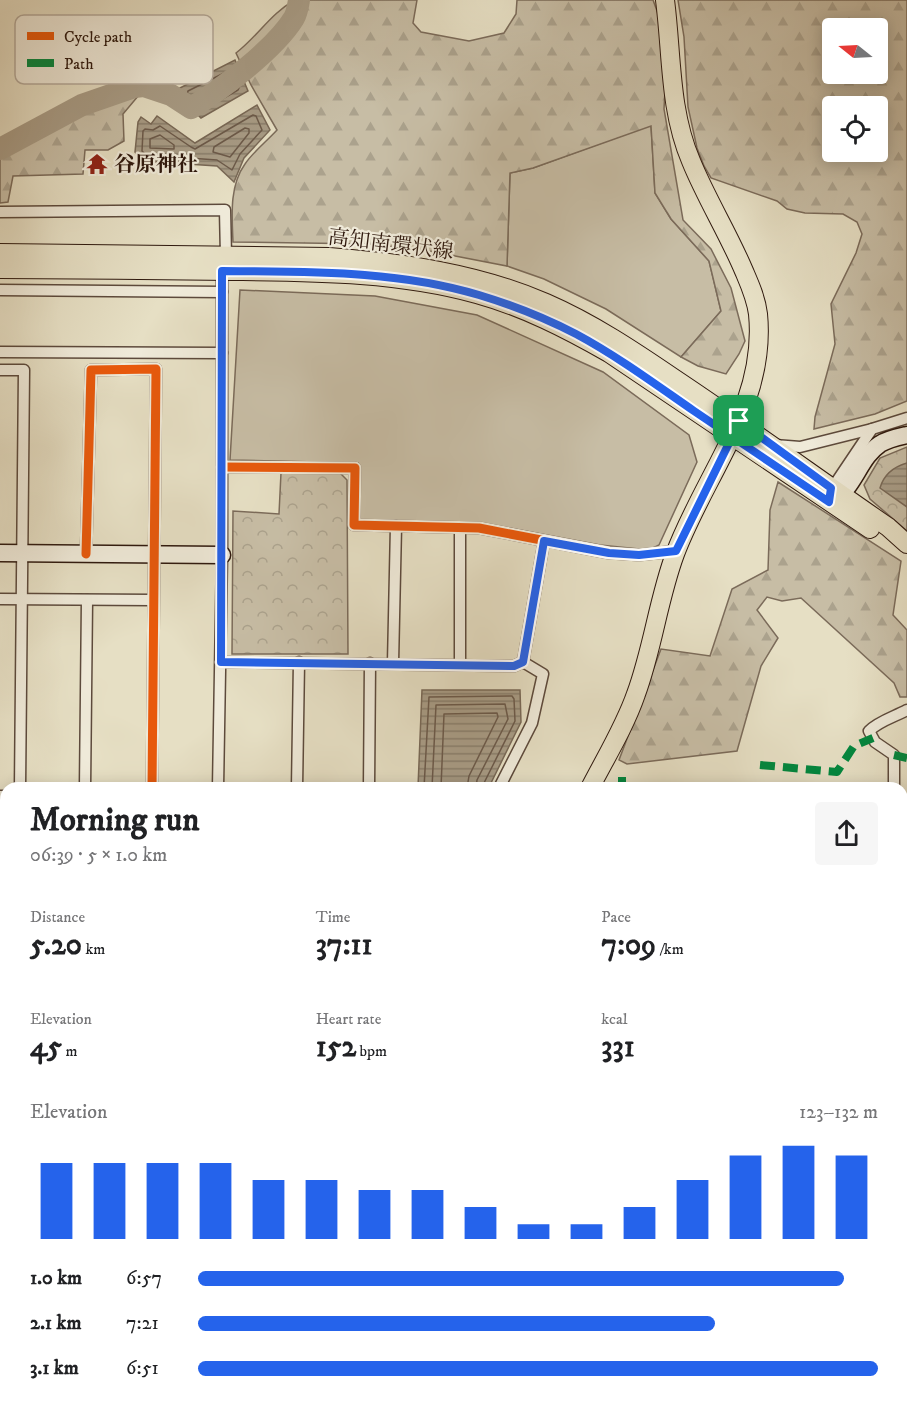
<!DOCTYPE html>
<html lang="en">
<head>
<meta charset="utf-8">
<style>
  :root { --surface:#fff; --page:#f6f6f6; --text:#202124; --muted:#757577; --accent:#2563eb }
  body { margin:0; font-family:"IM FELL DW Pica","Noto Serif JP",serif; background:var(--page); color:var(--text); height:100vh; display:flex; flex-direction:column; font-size:22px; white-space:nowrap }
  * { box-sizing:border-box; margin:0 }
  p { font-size:20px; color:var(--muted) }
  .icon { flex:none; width:33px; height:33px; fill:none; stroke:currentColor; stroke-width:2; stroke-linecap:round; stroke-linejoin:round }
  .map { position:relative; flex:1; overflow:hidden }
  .panel { position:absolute; left:0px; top:782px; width:908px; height:622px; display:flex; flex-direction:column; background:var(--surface); border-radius:18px 18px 0 0; box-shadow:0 3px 15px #0003 }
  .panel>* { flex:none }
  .needle { width:39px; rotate:288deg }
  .buttons { position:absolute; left:822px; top:18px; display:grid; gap:12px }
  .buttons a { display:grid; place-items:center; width:66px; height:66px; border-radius:6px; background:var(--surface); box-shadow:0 3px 15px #0003; font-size:30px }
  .pin { position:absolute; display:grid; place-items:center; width:51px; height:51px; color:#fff; margin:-26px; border-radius:12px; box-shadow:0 3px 9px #0006 }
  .round { display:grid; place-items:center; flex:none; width:63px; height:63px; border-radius:6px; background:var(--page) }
  .head { display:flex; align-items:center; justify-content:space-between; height:102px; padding:0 30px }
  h1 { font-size:33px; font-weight:700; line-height:45px }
  .metrics { display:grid; grid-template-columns:repeat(3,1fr); gap:9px; height:102px; padding:6px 30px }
  .metrics div { display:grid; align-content:center }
  .metrics b { font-size:30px; font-weight:700 }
  .metrics small { font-size:16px; font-weight:400 }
  .metrics p { font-size:16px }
  .chart { height:168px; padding:12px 30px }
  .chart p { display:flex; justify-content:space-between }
  .chart svg { width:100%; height:108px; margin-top:6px; stroke:var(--accent); stroke-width:6 }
  ul { padding:0 30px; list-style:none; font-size:20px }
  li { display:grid; grid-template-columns:96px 72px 1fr; align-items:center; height:45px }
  li i { height:15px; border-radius:8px; background:var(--accent) }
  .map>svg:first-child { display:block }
  .grass { fill:#c7bda5; stroke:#7b6b5a; stroke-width:1.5 }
  .forest { fill:url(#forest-firs); stroke:#7b6b5a; stroke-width:1.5; fill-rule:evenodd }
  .park { fill:url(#park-crowns); stroke:#7b6b5a; stroke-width:1.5 }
  .water { fill:url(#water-rules); stroke:#786856; stroke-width:1.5 }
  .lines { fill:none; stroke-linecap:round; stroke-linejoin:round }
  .shore { stroke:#6c5a4a; stroke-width:1.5 }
  .river { stroke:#a89c86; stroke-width:22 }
  .street-casing { stroke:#5d4a3c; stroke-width:13 }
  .secondary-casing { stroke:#2f190e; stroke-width:19 }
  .primary-casing { stroke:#2f190e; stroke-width:20 }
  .street { stroke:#efead9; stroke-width:10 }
  .secondary { stroke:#efead9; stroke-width:16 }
  .primary { stroke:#e6dfc4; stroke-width:18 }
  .quiet { stroke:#00873e; stroke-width:8; stroke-dasharray:15 8; stroke-linecap:butt }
  .cycleway-casing { stroke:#efead9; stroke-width:13 }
  .cycleway { stroke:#e8590c; stroke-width:9 }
  .route-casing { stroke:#fff; stroke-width:12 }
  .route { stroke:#2563eb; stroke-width:8 }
  .labels { text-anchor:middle; stroke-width:4.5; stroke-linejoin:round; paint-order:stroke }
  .poi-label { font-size:21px; font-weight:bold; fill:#2f190e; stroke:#efead9; text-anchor:start }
  .street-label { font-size:21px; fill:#2f190e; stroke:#efead9 }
  .key { fill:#efead9; stroke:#b5ab9c; stroke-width:1.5 }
  .key-label { font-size:16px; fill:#2f190e }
</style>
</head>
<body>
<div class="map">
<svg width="907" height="1403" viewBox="0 0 907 1403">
  <defs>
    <pattern id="forest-firs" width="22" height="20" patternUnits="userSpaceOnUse" patternTransform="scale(1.5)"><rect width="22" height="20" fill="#c7bda5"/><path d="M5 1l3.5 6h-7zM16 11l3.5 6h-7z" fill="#aba28d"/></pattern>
    <pattern id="park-crowns" width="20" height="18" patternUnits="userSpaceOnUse" patternTransform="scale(1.5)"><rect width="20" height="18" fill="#c7bda5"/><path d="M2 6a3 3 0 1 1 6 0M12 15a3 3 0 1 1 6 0" fill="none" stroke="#aba28d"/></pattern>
    <pattern id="water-rules" width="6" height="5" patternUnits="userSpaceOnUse" patternTransform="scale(1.5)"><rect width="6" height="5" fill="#a89c86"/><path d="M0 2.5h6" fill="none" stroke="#897e6c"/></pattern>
  </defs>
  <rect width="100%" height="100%" fill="#e6dfc4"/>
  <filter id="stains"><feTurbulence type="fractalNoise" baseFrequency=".00333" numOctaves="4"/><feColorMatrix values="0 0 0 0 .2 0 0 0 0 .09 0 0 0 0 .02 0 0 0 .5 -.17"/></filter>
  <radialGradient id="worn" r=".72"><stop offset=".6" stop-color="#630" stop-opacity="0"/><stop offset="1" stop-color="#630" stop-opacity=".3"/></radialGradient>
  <!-- grass -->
  <g class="grass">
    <polygon points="651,125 655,193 671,219 709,261 721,311 681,357 606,309 544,279 507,266 510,173 533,168"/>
    <polygon points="240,290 375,296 477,315 603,372 689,435 697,462 659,545 649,550 600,545 482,523 359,520 358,463 230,460"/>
  </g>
  <!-- forest -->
  <g class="forest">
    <path d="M295 0H417L413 23 421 32 469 41 504 33 516 14 517 0H653L660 19 667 54 664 109 683 220 711 249 731 288 745 341 739 354 726 374 698 366 681 357 721 311 709 261 671 219 655 193 651 126 533 168 510 173 507 266 424 250 370 244 233 242C232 217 229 186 245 164 253 152 267 141 277 130L251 85 236 53C258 36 271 13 295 0Z"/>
    <path d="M678 0H907V401L875 414 814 429 815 417 835 344 831 304 856 253 862 234 857 222 843 214 805 213 787 209 777 201 711 178 704 166 697 148 688 107 684 37ZM832 28H878V74H832ZM832 106H878V152H832Z"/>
    <polygon points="131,93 139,95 123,114 124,141 108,150 85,150 83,174 13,176 8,202 0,203 0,153 78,113"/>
    <polygon points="778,482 901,561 893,615 907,630 907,697 900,697 894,683 801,598 782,601 767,597 757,610 778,638 761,666 737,751 627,764 619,760 661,649 710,656 732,589 768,570 770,510"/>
    <polygon points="907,983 907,1173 902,1164 902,991"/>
    <polygon points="6,1114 6,1398 154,1398 154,1403 0,1403 0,1115"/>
    <polygon points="902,1262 907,1267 907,1403 624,1403 625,1398 902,1398"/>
    <polygon points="320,1398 467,1398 465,1403 319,1403"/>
  </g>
  <!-- park -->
  <g class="park">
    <polygon points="907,447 907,531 870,499 864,485 880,458"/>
    <polygon points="339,472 347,480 348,654 232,654 233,511 279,514 281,473"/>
  </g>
  <!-- water -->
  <g class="water">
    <polygon points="235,60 248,91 201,118 174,91"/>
    <polygon points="257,105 270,130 244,158 234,182 217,166 142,161 135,152 138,122 141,117 151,124 157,116 195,143"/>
    <path d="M907 463V507L880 488C884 474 893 467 907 463Z"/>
    <polygon points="422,690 520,690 521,722 489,787 418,787"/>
  </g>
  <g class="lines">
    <!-- shore -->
    <g class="shore">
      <polygon points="230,70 233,71 240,86 238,90 203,110 187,95 188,91"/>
      <polygon points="226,80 230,82 229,87 205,100 199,97 200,93"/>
      <polygon points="253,115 256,116 262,130 240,154 232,170 217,160 146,155 142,151 143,131 145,129 153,130 160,126 191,147 195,149"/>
      <polygon points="245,128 249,129 249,133 230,157 213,152 214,147"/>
      <polygon points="160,135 174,145 174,149 150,148 150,139"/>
      <polyline points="424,788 429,697 512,696 514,699 515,721 484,783 484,788"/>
      <polyline points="432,788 436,705 505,704 508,719 477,780 476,788"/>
      <polyline points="441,788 444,714 497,713 498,717 469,776 467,788"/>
    </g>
    <!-- river -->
    <path class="river" d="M0 149 82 105 134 87 144 86 171 95 191 108C222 89 275 49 294 18 297 13 298 6 299 0"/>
    <defs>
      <g id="street">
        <polyline points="0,212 225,210 226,256"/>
        <polyline points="0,290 222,292"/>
        <polyline points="0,352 222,353"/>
        <polyline points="0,370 24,370 20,788"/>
        <polyline points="775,445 800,447 872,429"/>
        <polyline points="222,467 355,468 354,525 479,528 609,553 639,555 676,551"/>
        <polyline points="831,490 872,429 907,418"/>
        <polyline points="86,554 91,370 156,369 152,788"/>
        <polyline points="0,599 153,600"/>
        <polyline points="221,662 514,666 523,662 544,541"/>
        <polyline points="393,663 396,526"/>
        <polyline points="460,664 460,528"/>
        <polyline points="85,788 87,600"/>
        <polyline points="218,788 222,555 222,271"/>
        <polyline points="297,788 299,662"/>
        <polyline points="369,788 370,663"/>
        <polyline points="499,788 532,723 543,674 523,662"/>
        <path d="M894 788V755L875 742 869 731C879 721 894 717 907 710"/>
        <polyline points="0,796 6,796"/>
        <polyline points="902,877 907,884"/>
        <polyline points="902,971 907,972"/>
        <polyline points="0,1081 6,1081"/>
        <polyline points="238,1403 240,1398"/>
      </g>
      <g id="secondary">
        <path d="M832 501C855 488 859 458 880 444 888 439 898 437 907 435"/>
        <polyline points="0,553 222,555"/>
      </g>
      <g id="primary">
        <path d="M0 253 329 257C404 263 477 273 546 303 592 323 634 351 675 379 747 427 817 478 888 527L907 544"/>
        <path d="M0 269C77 269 155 270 232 271 315 272 397 272 477 294 524 307 567 329 609 353L870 529"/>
        <path d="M590 788C606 757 625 726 636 694 653 648 658 600 675 554 705 474 767 404 758 314 756 298 750 285 744 271 728 233 706 198 691 161 669 110 672 53 665 0"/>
        <polyline points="279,1403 280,1398"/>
      </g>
    </defs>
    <!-- street casing -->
    <use href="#street" class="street-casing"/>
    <!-- secondary casing -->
    <use href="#secondary" class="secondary-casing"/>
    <!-- primary casing -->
    <use href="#primary" class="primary-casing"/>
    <!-- street -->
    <use href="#street" class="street"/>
    <!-- secondary -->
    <use href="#secondary" class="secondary"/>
    <!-- primary -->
    <use href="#primary" class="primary"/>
    <!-- quiet -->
    <g class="quiet">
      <polyline points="894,755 907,758"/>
      <polyline points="760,765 837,772 854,746 873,738"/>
      <polyline points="622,777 622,788"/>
    </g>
    <defs>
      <g id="cycleway">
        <polyline points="222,467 355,468 354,525 479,528 609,553 639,555 676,551"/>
        <polyline points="86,554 91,370 156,369 152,788"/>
        <polyline points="221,662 514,666 523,662 544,541"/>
      </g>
    </defs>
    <!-- cycleway casing -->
    <use href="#cycleway" class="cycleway-casing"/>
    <!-- cycleway -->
    <use href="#cycleway" class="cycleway"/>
  </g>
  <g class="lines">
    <defs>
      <path id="route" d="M739 421 732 437 676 551 639 555 609 553 544 541 523 662 514 666 221 662 222 271C308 272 396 270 479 295 512 305 545 318 576 334 617 356 655 384 694 411 739 441 784 472 829 502L831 488 739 421"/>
    </defs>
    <!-- route casing -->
    <use href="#route" class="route-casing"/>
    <!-- route -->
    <use href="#route" class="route"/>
  </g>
  <!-- icons -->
  <defs>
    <symbol id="temple-bare" viewBox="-9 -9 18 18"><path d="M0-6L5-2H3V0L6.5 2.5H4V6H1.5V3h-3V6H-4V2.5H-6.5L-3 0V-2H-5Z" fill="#8f2418" stroke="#efead9" stroke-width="2.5" paint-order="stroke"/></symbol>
  </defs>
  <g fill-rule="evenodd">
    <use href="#temple-bare" x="82" y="149" width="30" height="30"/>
  </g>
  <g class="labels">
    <!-- poi labels -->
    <g class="poi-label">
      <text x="114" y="171">谷原神社</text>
    </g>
    <!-- street labels -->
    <g class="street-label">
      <text transform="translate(391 244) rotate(7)" y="7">高知南環状線</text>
    </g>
  </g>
  <!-- legend -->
  <rect x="15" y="15" width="198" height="69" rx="9" class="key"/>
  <rect x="27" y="32" width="27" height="8" fill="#e8590c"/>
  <rect x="27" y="59" width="27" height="8" fill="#00873e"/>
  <g class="key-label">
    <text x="64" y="42">Cycle path</text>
    <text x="64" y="69">Path</text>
  </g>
  <rect width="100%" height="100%" filter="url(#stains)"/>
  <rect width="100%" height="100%" fill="url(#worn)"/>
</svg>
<div class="buttons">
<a><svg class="needle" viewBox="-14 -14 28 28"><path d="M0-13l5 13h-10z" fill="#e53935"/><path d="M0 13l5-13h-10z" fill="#757577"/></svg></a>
<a><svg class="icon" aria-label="locate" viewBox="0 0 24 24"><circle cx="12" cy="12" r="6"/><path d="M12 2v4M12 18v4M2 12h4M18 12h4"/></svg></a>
</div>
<div class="pin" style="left:739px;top:421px;background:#1e9e55"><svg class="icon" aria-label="arrive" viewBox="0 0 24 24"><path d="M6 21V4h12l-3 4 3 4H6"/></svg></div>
<section class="panel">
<div class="head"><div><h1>Morning run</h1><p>06:39 · 5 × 1.0 km</p></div><a class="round"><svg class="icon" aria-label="share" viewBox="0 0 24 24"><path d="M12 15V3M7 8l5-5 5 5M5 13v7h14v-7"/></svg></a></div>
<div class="metrics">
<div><p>Distance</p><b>5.20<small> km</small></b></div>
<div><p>Time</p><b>37:11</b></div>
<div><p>Pace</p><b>7:09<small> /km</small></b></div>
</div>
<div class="metrics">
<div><p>Elevation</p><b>45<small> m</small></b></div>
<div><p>Heart rate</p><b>152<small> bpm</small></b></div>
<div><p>kcal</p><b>331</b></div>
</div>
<div class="chart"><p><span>Elevation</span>123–132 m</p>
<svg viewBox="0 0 160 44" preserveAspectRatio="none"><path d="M5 44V13M15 44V13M25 44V13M35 44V13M45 44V20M55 44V20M65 44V24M75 44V24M85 44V31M95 44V38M105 44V38M115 44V31M125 44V20M135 44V10M145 44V6M155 44V10"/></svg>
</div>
<ul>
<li><b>1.0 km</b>6:57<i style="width:95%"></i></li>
<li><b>2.1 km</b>7:21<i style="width:76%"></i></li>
<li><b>3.1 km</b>6:51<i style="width:100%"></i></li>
</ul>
</section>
</div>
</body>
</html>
